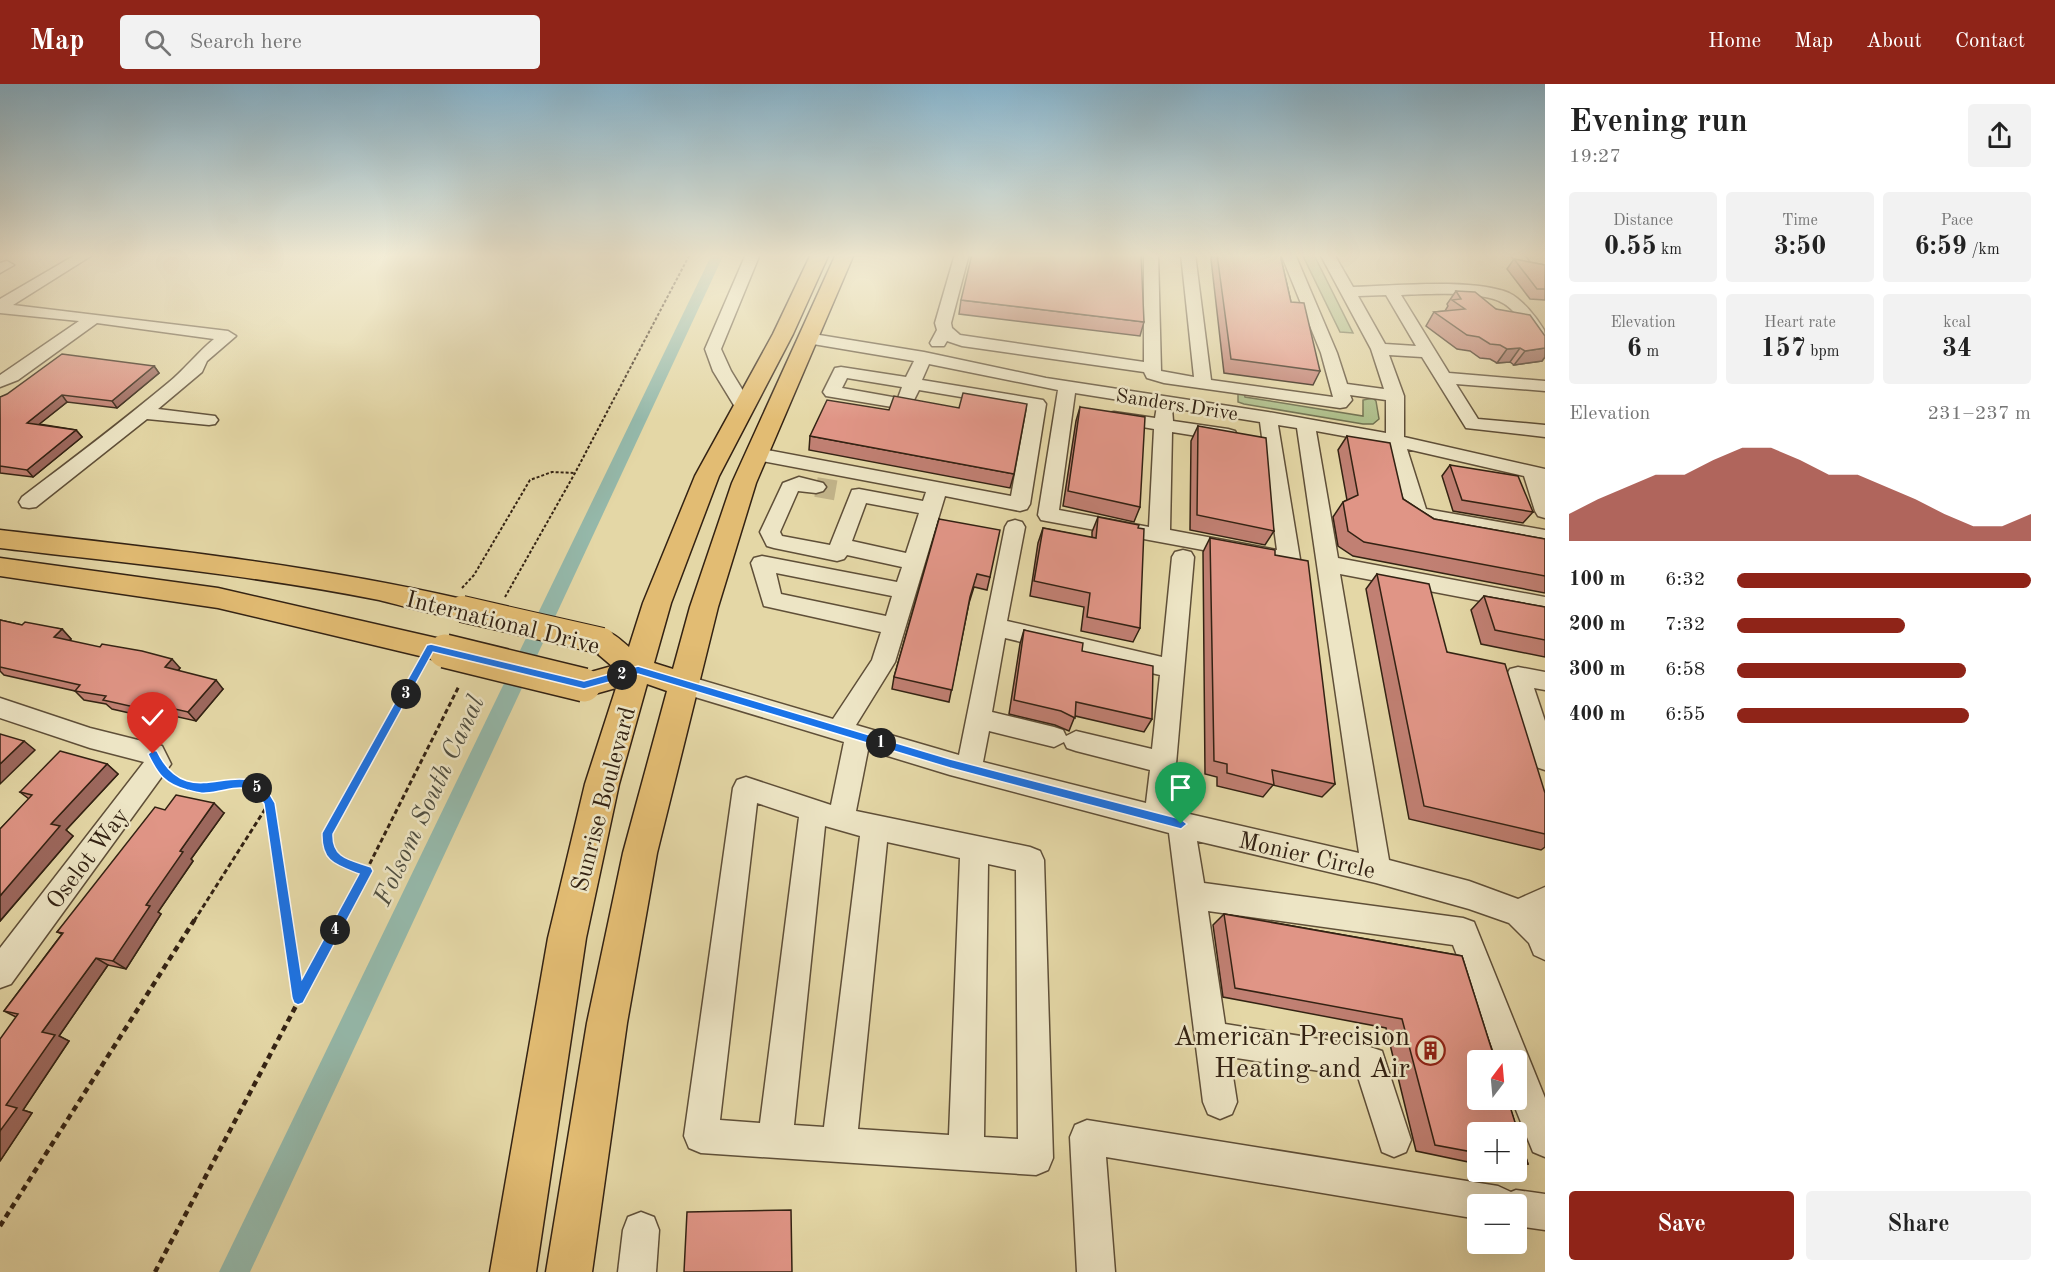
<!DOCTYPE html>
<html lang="en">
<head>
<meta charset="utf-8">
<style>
  :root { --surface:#fff; --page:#f2f2f2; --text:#222; --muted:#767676; --accent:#8f2418 }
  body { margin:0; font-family:"Old Standard TT",serif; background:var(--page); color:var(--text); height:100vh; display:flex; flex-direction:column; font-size:22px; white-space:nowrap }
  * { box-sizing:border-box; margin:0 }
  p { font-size:20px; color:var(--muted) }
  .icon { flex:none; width:33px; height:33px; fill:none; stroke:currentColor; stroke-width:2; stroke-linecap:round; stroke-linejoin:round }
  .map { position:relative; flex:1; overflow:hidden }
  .side { display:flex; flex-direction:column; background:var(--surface); width:510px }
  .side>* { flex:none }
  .needle { width:39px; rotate:16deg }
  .controls { position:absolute; left:1467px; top:966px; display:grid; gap:12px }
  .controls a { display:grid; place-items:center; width:60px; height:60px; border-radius:6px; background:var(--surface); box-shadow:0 6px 24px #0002; font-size:30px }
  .pin { position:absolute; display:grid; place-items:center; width:51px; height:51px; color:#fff; margin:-62px -26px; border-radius:50% 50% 50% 0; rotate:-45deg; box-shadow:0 0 6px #0007 }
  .pin .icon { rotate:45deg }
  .km { position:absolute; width:30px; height:30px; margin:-15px; border-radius:50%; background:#222; color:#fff; font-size:16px; line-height:30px; text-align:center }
  .round { display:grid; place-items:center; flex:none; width:63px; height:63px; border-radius:6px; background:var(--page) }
  .summary { display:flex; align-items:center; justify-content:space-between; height:102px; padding:0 24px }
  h1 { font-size:33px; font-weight:800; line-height:45px }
  .figures { display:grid; grid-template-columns:repeat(3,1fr); gap:9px; height:102px; padding:6px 24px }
  .figures div { display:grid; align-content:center; border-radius:6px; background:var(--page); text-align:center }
  .figures b { font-size:26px; font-weight:800 }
  .figures small { font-size:16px; font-weight:400 }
  .figures p { font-size:16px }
  .chart { height:168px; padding:12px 24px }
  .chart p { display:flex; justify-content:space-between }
  .chart svg { width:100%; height:108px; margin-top:6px; fill:var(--accent); opacity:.7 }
  .cta { display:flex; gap:12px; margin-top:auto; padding:12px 24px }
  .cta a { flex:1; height:69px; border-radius:6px; background:var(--accent); color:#fff; font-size:24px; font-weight:800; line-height:69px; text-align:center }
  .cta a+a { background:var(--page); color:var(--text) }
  ul { padding:0 24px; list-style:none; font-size:20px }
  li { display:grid; grid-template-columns:96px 72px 1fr; align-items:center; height:45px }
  li i { height:15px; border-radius:8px; background:var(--accent) }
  header { display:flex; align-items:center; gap:36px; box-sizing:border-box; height:84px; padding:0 30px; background:var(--accent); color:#fff }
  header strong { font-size:28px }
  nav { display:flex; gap:33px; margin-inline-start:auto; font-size:21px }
  .search { width:420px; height:54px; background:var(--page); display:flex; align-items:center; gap:15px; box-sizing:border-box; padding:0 21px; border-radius:6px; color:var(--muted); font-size:22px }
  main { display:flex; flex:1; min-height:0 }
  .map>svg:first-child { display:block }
  .green { fill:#aebf8b; stroke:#70704f; stroke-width:1.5 }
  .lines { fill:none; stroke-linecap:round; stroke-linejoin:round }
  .canal { fill:#95b9ab; fill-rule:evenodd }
  .minor-tunnel { stroke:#c1b389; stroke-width:20; stroke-dasharray:20 10; stroke-linecap:butt }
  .minor-casing { stroke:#5f4f38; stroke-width:3 }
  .major-casing { stroke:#332213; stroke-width:3 }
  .path-far2 { stroke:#332213; stroke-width:2; stroke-dasharray:3 2; stroke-linecap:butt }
  .path-far1 { stroke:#332213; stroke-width:3; stroke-dasharray:5 3; stroke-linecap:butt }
  .path { stroke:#332213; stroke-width:4.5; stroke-dasharray:6 4.5; stroke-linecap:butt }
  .minor { fill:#ede5c5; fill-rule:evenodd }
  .major { fill:#e2bc73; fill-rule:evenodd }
  .major-bridge-far1-casing { stroke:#332213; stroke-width:28; stroke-linecap:butt }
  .major-bridge-casing { stroke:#332213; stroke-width:36; stroke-linecap:butt }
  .major-bridge-far1 { stroke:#e2bc73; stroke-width:26 }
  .major-bridge { stroke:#e2bc73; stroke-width:33 }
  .wall { fill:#c18073; stroke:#332213; stroke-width:1.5 }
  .shaded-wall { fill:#9d685e; stroke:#332213; stroke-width:1.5 }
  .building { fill:#e09586; stroke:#332213; stroke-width:1.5 }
  .route { fill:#1a73e8; stroke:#fff; stroke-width:1.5 }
  .labels { text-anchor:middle; stroke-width:5; stroke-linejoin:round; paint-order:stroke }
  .far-street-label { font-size:20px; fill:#332213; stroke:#ede5c5 }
  .street-label { font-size:24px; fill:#332213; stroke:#ede5c5 }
  .water-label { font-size:26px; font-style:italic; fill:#504f41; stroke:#ede5c5 }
  .near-poi-label { font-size:28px; fill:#332213; stroke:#ede5c5; text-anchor:end }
</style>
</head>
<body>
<header>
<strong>Map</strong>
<div class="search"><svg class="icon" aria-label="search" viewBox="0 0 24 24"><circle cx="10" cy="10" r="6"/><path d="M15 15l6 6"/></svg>Search here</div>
<nav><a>Home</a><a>Map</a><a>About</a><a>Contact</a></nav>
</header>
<main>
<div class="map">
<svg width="1545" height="1188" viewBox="0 0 1545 1188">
  <rect width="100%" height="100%" fill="#e4d7a6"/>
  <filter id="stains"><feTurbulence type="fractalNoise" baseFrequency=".00333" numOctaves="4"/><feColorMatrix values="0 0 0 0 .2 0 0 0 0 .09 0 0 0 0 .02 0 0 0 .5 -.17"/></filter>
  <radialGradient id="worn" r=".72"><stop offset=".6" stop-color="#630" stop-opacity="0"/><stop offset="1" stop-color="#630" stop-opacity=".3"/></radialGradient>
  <!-- green -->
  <g class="green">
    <polygon points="1302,170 1314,171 1353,249 1340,248"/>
    <polygon points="1238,308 1244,308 1245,313 1363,332 1363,316 1373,314 1376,317 1379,335 1373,340 1363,340 1244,320 1238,318"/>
  </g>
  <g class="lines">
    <!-- canal -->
    <polygon class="canal" points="712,170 724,170 250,1188 219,1188"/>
    <!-- minor-tunnel -->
    <polyline class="minor-tunnel" points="816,403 845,408"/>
    <defs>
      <g id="minor">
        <path d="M77 170H94L13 221 228 247 236 252 207 277 202 288 158 325 215 332 218 336 215 340 209 341 147 335 36 423 29 424 22 423 19 418 22 413C71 376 120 339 168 299 185 285 197 269 214 255L97 239 18 296 0 303V291L79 237 0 229V215Z"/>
        <polygon points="746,170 760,170 721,265 731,287 753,323 750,327 738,327 735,323 713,287 705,265"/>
        <path d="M955 170H969L951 239 952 244 960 251 1144 278V170H1158L1161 287 1194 293 1181 170H1195L1211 296 1333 313 1321 269 1281 170H1295L1337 269 1347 300 1384 305 1371 265 1320 170H1334L1353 203C1393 202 1473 194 1509 209 1522 215 1537 234 1544 246 1545 251 1545 258 1545 264L1539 262C1529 248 1516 224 1499 217 1477 207 1426 210 1401 211L1449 289 1545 297V307L1456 300 1478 335 1545 341V353L1466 344 1422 273 1389 271 1404 312V353L1545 385V434L1538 432 1535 427 1524 392 1407 365 1426 425 1545 446V460L1410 435 1387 360 1316 347 1338 474 1545 513V529L1340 490 1389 776 1469 797 1518 815 1545 803V876L1534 871 1529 859 1509 839 1469 825 1376 799 1197 757 1204 799 1463 834 1474 838 1545 1014V1073L1533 1068 1512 1016H1516V976H1497L1453 861 1208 827 1225 940 1370 963 1382 967 1411 1056 1406 1068 1394 1073 1382 1068 1358 993 1230 973 1237 1018 1232 1030 1220 1035 1208 1030 1203 1018 1169 749 950 691 868 666 856 727 1030 763 1040 767 1044 776 1053 1074 1048 1086 1036 1091 701 1069 689 1064 684 1052 733 704 737 696 746 693 831 721 844 658 675 607 672 600 675 593 684 591 833 635 872 576 881 548 764 522 751 479 754 474 762 472 897 498 902 483 847 471 844 475 837 477 774 464 767 462 760 448 783 399 799 393 823 399 826 403 823 407 816 409 798 407 780 448 782 452 830 461 852 406 859 405 923 417 926 408 757 376 750 374 748 370 750 366 757 364 1011 412 1027 324 919 306 910 324 904 325 826 312 823 308 835 284 841 283 906 293 914 277 807 259 801 257 799 254 801 251 807 249 924 268 1046 294 1268 328 1386 349V316L1350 311 1352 316 1346 323 1340 324 1164 299 1147 294 1144 288 962 262 947 257 944 262H932L930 259 937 246 935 239ZM1386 211 1416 262 1385 260 1358 212ZM929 280 1058 306 1038 431 1041 436 1289 482 1297 480 1300 475 1278 341 1297 344 1359 769 1172 726 1194 473 1191 468 1183 466 1175 468 1172 473 1162 573 1007 537 1025 443 1022 438 1015 436 1008 438 1005 443 959 671 856 641 895 578 945 412 1020 427 1027 425 1030 420 1046 320 1043 316 922 296ZM847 294 902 303 898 314 842 304ZM1075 309 1157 322 1155 334 1114 328 1108 329 1105 333 1108 337 1114 338 1154 345 1149 443 1059 426ZM1172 324 1260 338 1277 466 1170 446 1172 348 1228 357 1235 355 1237 351 1235 347 1228 345 1173 337ZM866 419 919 429 906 469 852 457ZM776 489 892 512 886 532 781 510ZM1005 554 1160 591 1152 665 1076 647 1066 652 1063 646 1054 643 992 628ZM989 647 1054 663 1064 658 1067 664 1076 667 1150 686 1146 719 983 678ZM757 719 799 733 760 1039 720 1036ZM825 742 860 752 824 1043 794 1041ZM887 758 960 774 949 1051 858 1045ZM988 780 1016 786 1018 1055 984 1053Z"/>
        <polygon points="1511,170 1523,170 1530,179 1545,182 1545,190 1520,186"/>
        <polygon points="7,177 14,181 0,189 0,179"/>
        <polygon points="1518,583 1545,588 1545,606 1534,604 1545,637 1545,686 1536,683 1532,675 1506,592 1510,585"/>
        <polygon points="0,614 90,644 162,662 171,680 11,900 0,904 0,864 144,678 90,664 0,634"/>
        <polygon points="1087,1036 1498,1102 1511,1108 1516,1106 1545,1110 1545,1146 1516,1142 1516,1120 1478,1120 1478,1135 1106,1073 1115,1188 1077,1188 1070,1053 1075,1041"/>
        <polygon points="641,1128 654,1133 659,1146 656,1188 618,1188 623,1146 628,1133"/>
      </g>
      <g id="major">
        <path d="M811 170H829L793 250 719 392 671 519 654 579 673 585 690 523 732 399 836 170H854L756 399 718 523 657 769 627 939 592 1188H546L587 939 623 769 667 607 647 600 619 700 586 854 536 1188H490L548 854 585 700 616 604 584 613 573 609 569 601 573 593 612 582 592 565 588 557 592 549C610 544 616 552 629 563L643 519 695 392 773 250Z"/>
        <path d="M0 446C155 464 310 480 462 515L472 518 476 525 472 532C453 538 401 521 379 516 254 491 126 479 0 464Z"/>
        <polygon points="0,474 218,504 445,556 455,559 460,567 455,575 445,578 218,524 0,492"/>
      </g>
    </defs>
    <!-- minor casing -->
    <use href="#minor" class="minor-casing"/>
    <!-- major casing -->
    <use href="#major" class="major-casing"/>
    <!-- path-far2 -->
    <g class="path-far2">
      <polyline points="462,504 474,491 530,396 552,388 575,389"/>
      <polyline points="505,513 575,389 690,170"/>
    </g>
    <!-- path-far1 -->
    <g class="path-far1">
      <path d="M171 695 173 698C184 701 195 706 206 705 235 703 248 690 269 719L287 837"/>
      <path d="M367 787C345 780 329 775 328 749L421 581"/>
      <polyline points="194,837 269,719"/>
      <polyline points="341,837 459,602"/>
    </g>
    <!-- path -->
    <g class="path">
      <polyline points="286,835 298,912"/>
      <polyline points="0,1142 195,835"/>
      <polyline points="155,1188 342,835"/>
    </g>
    <!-- minor -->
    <use href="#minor" class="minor"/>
    <!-- major -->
    <use href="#major" class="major"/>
    <defs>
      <polyline id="major-bridge-far1" points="462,525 602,557"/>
      <polyline id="major-bridge" points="445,567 584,601"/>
    </defs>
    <!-- major-bridge-far1 casing -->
    <use href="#major-bridge-far1" class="major-bridge-far1-casing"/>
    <!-- major-bridge casing -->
    <use href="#major-bridge" class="major-bridge-casing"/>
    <!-- major-bridge-far1 -->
    <use href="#major-bridge-far1" class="major-bridge-far1"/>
    <!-- major-bridge -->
    <use href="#major-bridge" class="major-bridge"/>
  </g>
  <!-- wall -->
  <g class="wall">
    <polygon points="1213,170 1280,170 1291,218 1320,287 1313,301 1224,289 1211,175"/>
    <polygon points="1514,175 1545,181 1545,216 1530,215 1507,185"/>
    <polygon points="1456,207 1496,225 1545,252 1545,273 1542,277 1514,281 1510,278 1497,279 1490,275 1480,274 1470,267 1457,265 1426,242 1434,228 1445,227 1448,222 1447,220"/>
    <polygon points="961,216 1144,238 1140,252 959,230"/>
    <polygon points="154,282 159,289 117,324 67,318 39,340 76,346 82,353 33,393 0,389 0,313"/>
    <polygon points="1080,323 1140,423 1134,438 1063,422 1076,337"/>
    <polygon points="1198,342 1274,447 1265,461 1190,446 1191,357"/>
    <polygon points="810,352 1014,390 1010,404 809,366"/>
    <polygon points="1347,352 1403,415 1434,435 1545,455 1545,509 1353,472 1338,462 1333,433 1343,418 1347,416 1338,366"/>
    <polygon points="1450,381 1533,428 1523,439 1453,427 1442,392"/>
    <polygon points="1098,433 1140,544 1133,558 1081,547 1084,523 1030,512 1038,459 1043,444 1092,454 1092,448"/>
    <polygon points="939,435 990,493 987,506 974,503 969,519 949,618 892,605 894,593"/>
    <polygon points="1210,454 1275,471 1335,700 1322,713 1273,701 1263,713 1217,702 1217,693 1205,690 1203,468"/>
    <polygon points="1377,490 1447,568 1545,709 1545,763 1541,766 1409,735 1366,505"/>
    <polygon points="1484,512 1545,523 1545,573 1481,560 1471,526"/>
    <polygon points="0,536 22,541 62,545 71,555 69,557 180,584 178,587 223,605 196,637 156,628 151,634 112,625 106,620 84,616 75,607 4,591 0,587"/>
    <polygon points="1024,546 1082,567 1152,635 1144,648 1075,632 1069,647 1055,641 1009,630 1020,560"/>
    <polygon points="107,680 118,690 66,746 73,752 0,837 0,745 29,715 20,708"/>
    <polygon points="165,726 224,729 191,775 193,777 158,828 161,830 126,885 108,881 59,952 69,957 23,1026 32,1029 0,1077 16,933 4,927 62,850 57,848"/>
    <polygon points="1224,830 1462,872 1528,1080 1516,1083 1516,1048 1478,1048 1478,1080 1416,1067 1386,944 1223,913 1213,841"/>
  </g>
  <!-- shaded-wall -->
  <g class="shaded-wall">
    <polygon points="1520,264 1510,278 1497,279 1507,265"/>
    <polygon points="1545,264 1545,273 1542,277 1514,281 1525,267"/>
    <polygon points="154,282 159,289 117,324 112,317"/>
    <polygon points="62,311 67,318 32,346 27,339"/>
    <polygon points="76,346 82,353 33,393 27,386"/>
    <polygon points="62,545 71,555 63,563 54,553"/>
    <polygon points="172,575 180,584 173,592 165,583"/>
    <polygon points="216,596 223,605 196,637 188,628"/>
    <polygon points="148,619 156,628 151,634 143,625"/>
    <polygon points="24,657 35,666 0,700 0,680"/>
    <polygon points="107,680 118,690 66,746 73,752 0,837 0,812 51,740"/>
    <polygon points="214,719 224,729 191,775 193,777 158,828 161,830 126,885 113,877 146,821 180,767"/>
    <polygon points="96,874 108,881 59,952 69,957 23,1026 32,1029 0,1077 0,1047 6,1021 42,948"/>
  </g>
  <!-- building -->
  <g class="building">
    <polygon points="972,170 1141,170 1144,238 961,216"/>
    <polygon points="1217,170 1280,170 1291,218 1304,219 1320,287 1231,275"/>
    <polygon points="1514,175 1545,181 1545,205 1537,205"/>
    <polygon points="1456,207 1475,208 1496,225 1530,231 1545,252 1545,264 1525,267 1520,264 1507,265 1500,261 1490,260 1479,253 1467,251 1434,228 1465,225 1452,216 1461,215"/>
    <polygon points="62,270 154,282 112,317 62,311 27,339 76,346 27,386 0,382 0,313 7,310"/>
    <polygon points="963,309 1027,320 1014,390 810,352 827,316 889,326 894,312 959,324"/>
    <polygon points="1080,323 1145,333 1140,423 1068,407"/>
    <polygon points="1198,342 1266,354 1274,447 1197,431"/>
    <polygon points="1347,352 1390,359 1403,415 1434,435 1545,455 1545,492 1364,458 1348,447 1343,418 1358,411"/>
    <polygon points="1450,381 1518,392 1533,428 1462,416"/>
    <polygon points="1098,433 1139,441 1138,444 1144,445 1140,544 1087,533 1090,509 1034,497 1043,444 1096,454"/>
    <polygon points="939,435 1000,446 990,493 977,490 970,513 952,606 894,593"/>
    <polygon points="1210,454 1275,466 1275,471 1308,477 1335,700 1272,686 1274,701 1227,689 1227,680 1214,677"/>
    <polygon points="1377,490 1429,500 1447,568 1505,580 1545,709 1545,750 1424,722"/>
    <polygon points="1484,512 1545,523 1545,556 1495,546"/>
    <polygon points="0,536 22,541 25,538 62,545 54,553 100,563 102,560 142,567 172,575 165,583 216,596 188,628 148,619 143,625 103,616 106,612 75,607 80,601 0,583"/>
    <polygon points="1024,546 1083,559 1082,567 1153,582 1152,635 1076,618 1075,634 1061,627 1014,616"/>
    <polygon points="0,650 24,657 0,680"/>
    <polygon points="60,667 107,680 51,740 60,742 0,812 0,745 32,711 20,708"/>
    <polygon points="176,711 214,719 180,767 183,768 146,821 150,822 113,877 96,874 42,948 55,951 6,1021 17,1024 0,1047 0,955 18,930 4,927 63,849 57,848 155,723 165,726"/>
    <polygon points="1224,830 1462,872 1495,976 1478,976 1478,1016 1508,1016 1528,1080 1516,1077 1516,1048 1478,1048 1478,1069 1435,1061 1402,935 1235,904"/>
    <polygon points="791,1126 792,1188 684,1188 687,1128"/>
  </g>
  <!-- sky -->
  <linearGradient id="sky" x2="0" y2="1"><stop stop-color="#87b6d0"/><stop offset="0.51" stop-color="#f3edd7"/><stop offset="1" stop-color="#f3edd7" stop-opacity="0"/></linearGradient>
  <rect width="1545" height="336" fill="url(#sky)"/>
  <!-- route -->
  <path class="route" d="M431 560 584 597 638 582 950 675 1181 735 1187 740 1181 745 950 684 638 590 584 605 433 568 333 750C332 775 351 776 371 783L373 787 303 919 298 921 294 919 292 914 264 720C247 693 230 708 206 709 200 710 193 707 187 706 165 700 158 691 148 670L153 666 157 667C191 737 245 660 275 719L302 895 359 790C336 781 321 778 322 749L427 561Z"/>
  <!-- icons -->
  <defs>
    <symbol id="building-ring" viewBox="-11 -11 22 22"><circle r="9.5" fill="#ede5c5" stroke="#8f2418" stroke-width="1.5"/><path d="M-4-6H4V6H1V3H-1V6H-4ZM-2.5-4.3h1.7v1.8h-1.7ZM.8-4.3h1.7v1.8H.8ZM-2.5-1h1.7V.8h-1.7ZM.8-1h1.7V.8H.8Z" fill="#8f2418"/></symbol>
  </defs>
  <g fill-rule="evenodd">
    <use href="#building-ring" x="1414" y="950" width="33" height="33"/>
  </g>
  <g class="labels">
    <!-- far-street labels -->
    <g class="far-street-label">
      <text transform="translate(1177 320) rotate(9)" y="7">Sanders Drive</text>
    </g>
    <!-- street labels -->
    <g class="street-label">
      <text transform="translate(503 538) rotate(14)" y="8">International Drive</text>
      <text transform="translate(603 715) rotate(-75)" y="8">Sunrise Boulevard</text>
      <text transform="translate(1307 771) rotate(13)" y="8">Monier Circle</text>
      <text transform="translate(87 774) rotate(-53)" y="8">Oselot Way</text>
    </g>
    <!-- water labels -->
    <g class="water-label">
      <text transform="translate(428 716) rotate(-65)" y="9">Folsom South Canal</text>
    </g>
    <!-- near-poi labels -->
    <g class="near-poi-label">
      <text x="1410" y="961">American Precision<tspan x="1410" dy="32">Heating and Air</tspan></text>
    </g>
  </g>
  <rect width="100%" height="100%" filter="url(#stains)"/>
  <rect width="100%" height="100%" fill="url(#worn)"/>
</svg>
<div class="controls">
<a><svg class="needle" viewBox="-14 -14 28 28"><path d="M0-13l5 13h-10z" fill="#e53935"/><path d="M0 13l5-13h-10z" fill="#767676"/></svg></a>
<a>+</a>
<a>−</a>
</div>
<div class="pin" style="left:1181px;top:740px;background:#1e9e55"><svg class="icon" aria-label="arrive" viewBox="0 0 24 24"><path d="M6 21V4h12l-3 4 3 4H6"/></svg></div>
<div class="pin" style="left:153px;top:670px;background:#d93025"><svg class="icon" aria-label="check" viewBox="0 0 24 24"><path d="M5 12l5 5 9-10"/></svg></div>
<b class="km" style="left:881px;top:659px">1</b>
<b class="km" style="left:622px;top:591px">2</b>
<b class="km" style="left:406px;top:610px">3</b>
<b class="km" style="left:335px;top:846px">4</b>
<b class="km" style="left:257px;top:704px">5</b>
</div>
<section class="side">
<div class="summary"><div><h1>Evening run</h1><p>19:27</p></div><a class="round"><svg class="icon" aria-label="share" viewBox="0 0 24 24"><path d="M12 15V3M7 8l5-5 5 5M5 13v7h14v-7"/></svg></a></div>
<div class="figures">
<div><p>Distance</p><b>0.55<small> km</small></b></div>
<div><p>Time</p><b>3:50</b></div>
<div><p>Pace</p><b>6:59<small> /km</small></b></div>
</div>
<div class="figures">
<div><p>Elevation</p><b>6<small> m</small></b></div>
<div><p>Heart rate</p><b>157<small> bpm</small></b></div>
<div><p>kcal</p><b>34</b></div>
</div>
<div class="chart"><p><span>Elevation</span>231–237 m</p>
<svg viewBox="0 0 160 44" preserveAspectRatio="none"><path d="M0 44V33L10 27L20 22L30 17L40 17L50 11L60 6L70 6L80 11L90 17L100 17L110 22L120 27L130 33L140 38L150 38L160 33V44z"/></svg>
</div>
<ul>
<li><b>100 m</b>6:32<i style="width:100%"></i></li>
<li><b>200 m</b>7:32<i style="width:57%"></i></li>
<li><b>300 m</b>6:58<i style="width:78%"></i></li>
<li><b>400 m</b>6:55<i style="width:79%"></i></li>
</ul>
<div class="cta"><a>Save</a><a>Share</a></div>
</section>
</main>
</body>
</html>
